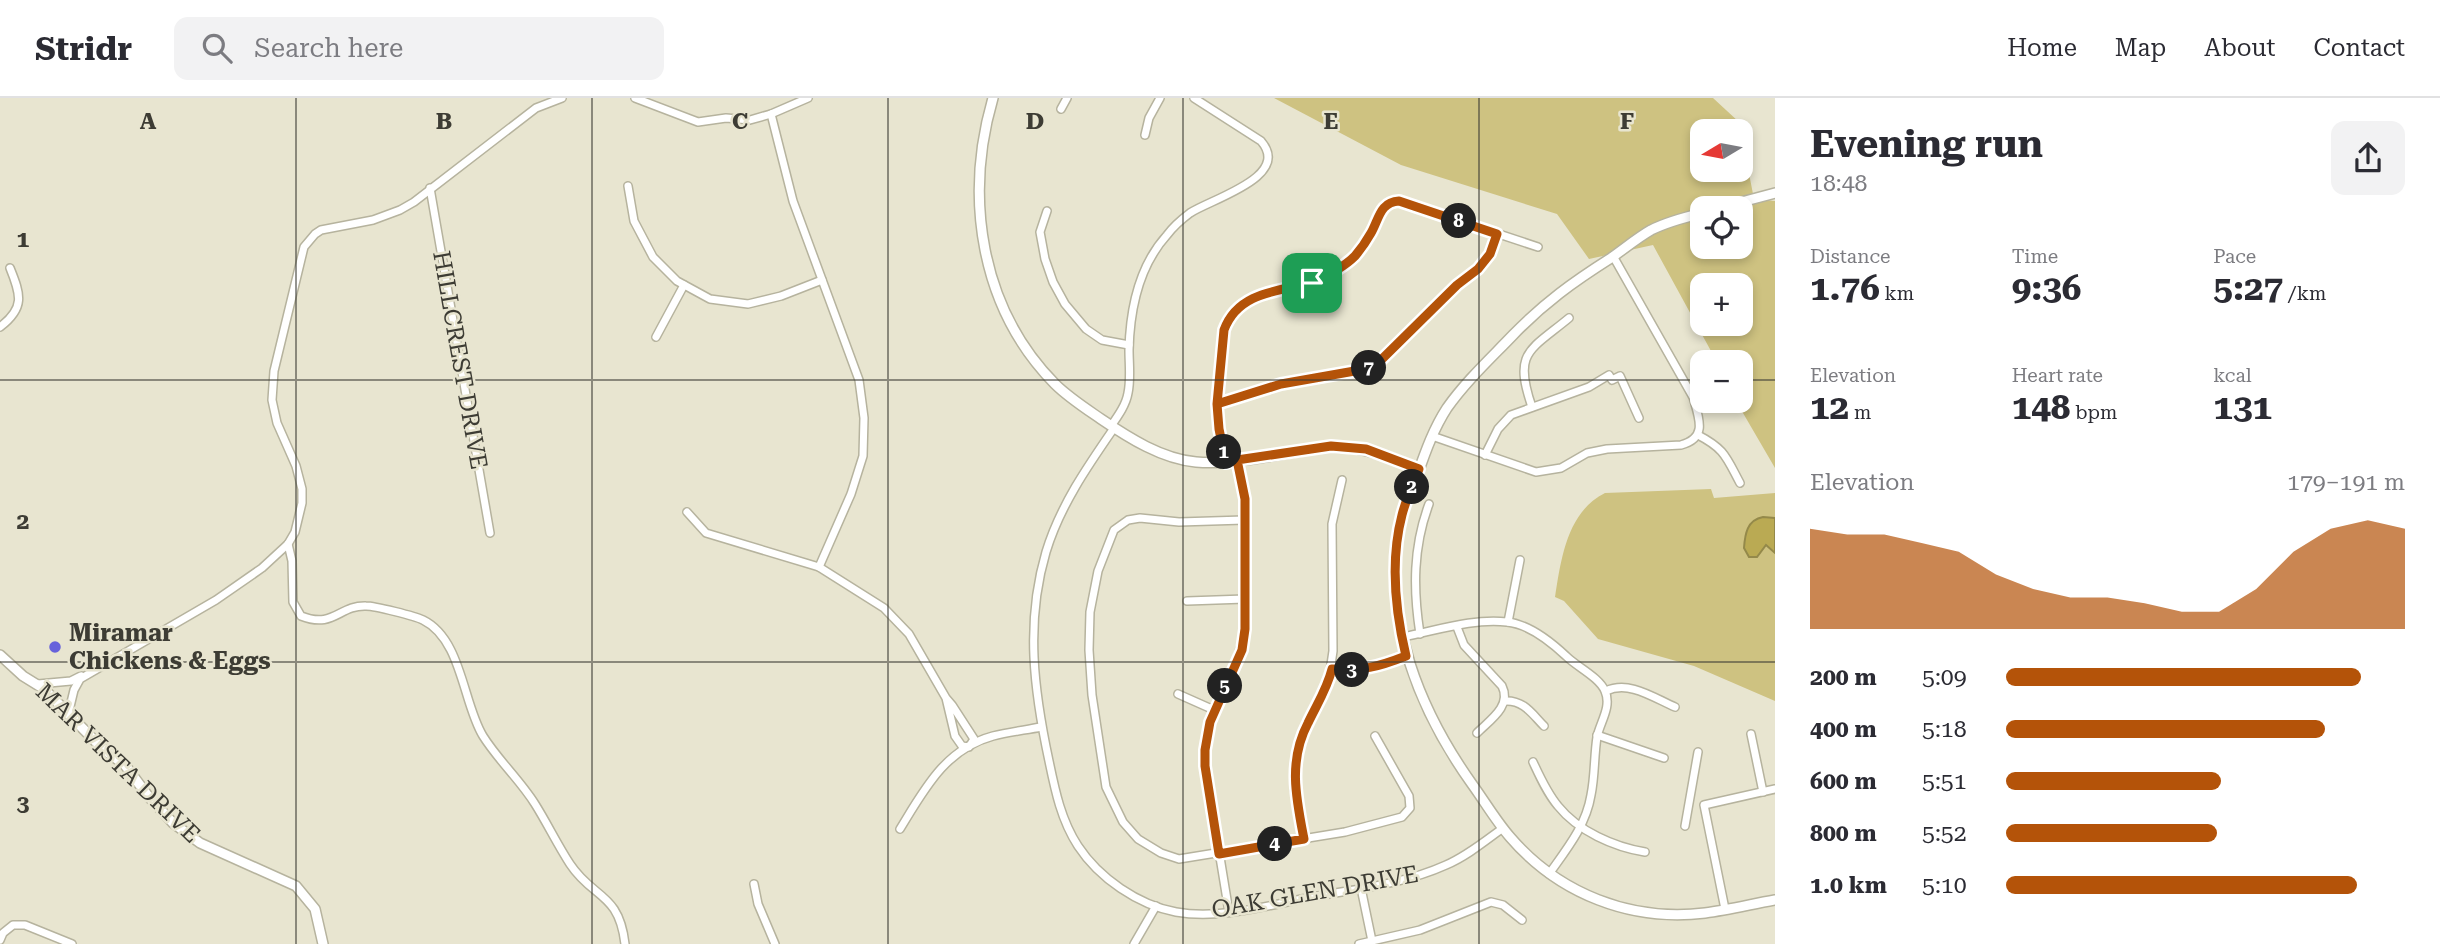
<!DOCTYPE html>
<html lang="en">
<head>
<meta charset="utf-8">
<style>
  :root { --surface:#fff; --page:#f2f2f3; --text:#2b2b33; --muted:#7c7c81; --line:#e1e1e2; --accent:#b45309 }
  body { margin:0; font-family:"Roboto Serif",serif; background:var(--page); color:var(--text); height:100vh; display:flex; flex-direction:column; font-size:26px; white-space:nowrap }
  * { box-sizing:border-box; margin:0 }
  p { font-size:23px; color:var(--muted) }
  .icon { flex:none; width:38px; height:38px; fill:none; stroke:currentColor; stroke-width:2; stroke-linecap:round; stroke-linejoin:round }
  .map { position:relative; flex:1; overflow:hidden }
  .sheet { display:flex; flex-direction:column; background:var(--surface); width:665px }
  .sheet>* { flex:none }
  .needle { width:46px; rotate:260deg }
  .fabs { position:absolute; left:1690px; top:21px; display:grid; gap:14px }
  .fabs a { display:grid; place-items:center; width:63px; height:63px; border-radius:14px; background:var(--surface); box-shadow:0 4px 10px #0003; font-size:35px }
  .pin { position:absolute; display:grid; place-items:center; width:60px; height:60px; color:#fff; margin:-30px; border-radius:14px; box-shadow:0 4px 10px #0006 }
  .km { position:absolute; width:35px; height:35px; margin:-18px; border-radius:50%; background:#222; color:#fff; font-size:19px; line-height:35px; text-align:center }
  .round { display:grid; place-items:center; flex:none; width:74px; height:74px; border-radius:14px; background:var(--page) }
  .summary { display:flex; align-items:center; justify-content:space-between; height:119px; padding:0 35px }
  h1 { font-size:38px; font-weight:700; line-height:52px }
  .metrics { display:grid; grid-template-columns:repeat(3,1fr); gap:10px; height:119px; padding:7px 35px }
  .metrics div { display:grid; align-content:center }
  .metrics b { font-size:35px; font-weight:700 }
  .metrics small { font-size:19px; font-weight:400 }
  .metrics p { font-size:19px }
  .chart { height:196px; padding:14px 35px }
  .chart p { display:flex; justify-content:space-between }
  .chart svg { width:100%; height:126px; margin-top:7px; fill:var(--accent); opacity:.7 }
  ul { padding:0 35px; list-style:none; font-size:23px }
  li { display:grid; grid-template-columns:112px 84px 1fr; align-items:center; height:52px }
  li i { height:18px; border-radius:9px; background:var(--accent) }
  header { display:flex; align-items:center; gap:42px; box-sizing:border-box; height:98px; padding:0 35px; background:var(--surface); border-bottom:2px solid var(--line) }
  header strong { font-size:33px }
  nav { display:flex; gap:38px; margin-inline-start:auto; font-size:24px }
  .search { width:490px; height:63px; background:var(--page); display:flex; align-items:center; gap:18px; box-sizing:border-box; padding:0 24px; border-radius:14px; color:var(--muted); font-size:26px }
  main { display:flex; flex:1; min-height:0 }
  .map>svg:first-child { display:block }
  .green { fill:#cec281; fill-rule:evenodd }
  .water { fill:#baaa53; stroke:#94894a; stroke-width:2 }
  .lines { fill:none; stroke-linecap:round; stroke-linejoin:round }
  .minor-casing { stroke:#b6b39e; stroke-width:10 }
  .tertiary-casing { stroke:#b6b39e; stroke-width:12 }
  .minor { stroke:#fff; stroke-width:7 }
  .tertiary { stroke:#fff; stroke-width:9 }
  .route-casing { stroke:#fff; stroke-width:14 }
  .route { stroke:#b45309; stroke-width:9 }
  .grid { fill:none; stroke:#3d3c34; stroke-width:2; stroke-opacity:0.55 }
  .poi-dot { fill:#6762db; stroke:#e8e5d0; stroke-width:2.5 }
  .labels { text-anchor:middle; stroke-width:5; stroke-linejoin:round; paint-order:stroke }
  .street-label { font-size:24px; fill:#3d3c34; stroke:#e8e5d0 }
  .poi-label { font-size:24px; font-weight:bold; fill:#3d3c34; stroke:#e8e5d0; text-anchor:start }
  .grid-label { font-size:23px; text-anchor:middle; font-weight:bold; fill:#3d3c34; stroke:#e8e5d0; stroke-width:5; stroke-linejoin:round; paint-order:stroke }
</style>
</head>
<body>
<header>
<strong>Stridr</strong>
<div class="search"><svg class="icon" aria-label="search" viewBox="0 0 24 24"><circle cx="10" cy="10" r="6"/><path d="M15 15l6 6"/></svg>Search here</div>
<nav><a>Home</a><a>Map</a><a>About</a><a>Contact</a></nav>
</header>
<main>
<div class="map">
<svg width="1775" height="846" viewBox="0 0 1775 846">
  <rect width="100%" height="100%" fill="#e8e5d0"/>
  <!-- green -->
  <g class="green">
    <path d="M1274 0H1713L1739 24 1741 33H1703V72H1741V35L1754 101 1775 103V370L1736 303H1741V264H1717L1653 147 1589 161 1557 116 1401 67ZM1703 110H1741V149H1703ZM1703 187H1741V226H1703Z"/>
    <path d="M1711 391 1714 400 1775 395V603L1694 568 1598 541 1564 503 1555 499C1561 461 1567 414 1605 395Z"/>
  </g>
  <!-- water -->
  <path class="water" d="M1763 419 1775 420V455L1766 447 1757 459H1749L1744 450C1745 436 1747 422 1763 419Z"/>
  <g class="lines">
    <defs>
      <g id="minor">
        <polyline points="635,0 698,24 726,20 750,22 771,16 808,0"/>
        <polyline points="1061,11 1067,0"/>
        <polyline points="771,16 793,103 859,282 864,320 863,358 851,396 819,469"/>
        <polyline points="1145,37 1149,20 1160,0"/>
        <polyline points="628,88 634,123 653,159 677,183 710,201 748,206 781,198 822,182"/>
        <polyline points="430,90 490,435"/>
        <polyline points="1047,113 1040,134 1045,161 1053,184 1065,206 1086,231 1102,242 1129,247"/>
        <path d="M0 229C25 210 21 197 10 170"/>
        <polyline points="656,239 684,187"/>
        <polyline points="1217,306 1281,286 1366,271 1381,262 1457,187 1478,171 1490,156 1497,136"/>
        <path d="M1532 309C1513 254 1529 253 1569 220"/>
        <path d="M1111 328C1118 318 1126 307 1128 295 1131 281 1129 266 1129 252 1130 211 1138 169 1167 137 1173 129 1182 121 1190 115 1211 101 1292 79 1261 43L1194 0"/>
        <path d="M1114 330C1087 369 1060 408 1046 454 1025 525 1034 593 1049 663 1055 692 1061 722 1078 748 1099 780 1138 807 1176 814 1220 822 1269 807 1312 799 1357 791 1404 786 1446 767 1467 758 1485 743 1503 730"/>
        <path d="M1698 337C1725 351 1726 359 1740 385"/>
        <path d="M1432 338 1536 374 1561 370 1587 355 1607 351 1681 347C1708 340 1699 320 1693 299L1613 158"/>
        <polyline points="1485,357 1498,331 1511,317 1589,289 1609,277 1612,282 1620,278 1639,320"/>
        <path d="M1226 364 1219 331 1217 306 1224 232C1242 183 1296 200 1333 175 1349 164 1363 150 1373 133 1376 125 1379 115 1385 109 1389 105 1393 104 1399 103L1538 149"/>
        <polyline points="687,414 706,435 819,469 884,510 909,536 946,600 952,607 974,641 969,649 962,648 955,638 946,600"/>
        <polyline points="1244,422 1179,424 1140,420 1128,422 1114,432 1098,473 1090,514 1089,552 1092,597 1106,689 1123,724 1138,741 1161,755 1179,761 1345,734 1402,719 1410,710 1409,698 1375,638"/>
        <path d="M288 446 292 463 293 504 301 518C334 531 339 507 366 508 375 508 415 518 423 522 462 541 463 606 483 638 498 662 520 682 535 706 547 725 557 746 570 766 593 801 619 794 625 846"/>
        <polyline points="1187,503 1245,501"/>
        <polyline points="1508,524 1520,462"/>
        <path d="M1457 529 1464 547 1502 588C1512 608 1490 622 1477 635"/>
        <path d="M1420 536C1413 491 1413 449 1429 406"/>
        <path d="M1402 539C1435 533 1472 520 1507 524 1529 526 1550 543 1566 558 1577 569 1599 579 1605 593 1612 609 1600 624 1597 639 1594 658 1595 678 1591 697 1586 728 1566 752 1549 776"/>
        <path d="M1332 571C1362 573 1378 569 1406 558"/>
        <polyline points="38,586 71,583 81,578"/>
        <path d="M1606 593C1629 582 1654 600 1675 609"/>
        <polyline points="1178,596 1214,612"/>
        <path d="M1505 603C1524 602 1532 616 1544 628"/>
        <polyline points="68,617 74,592 80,581 216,502 262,470 288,446 295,434 302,405 302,391 296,368 277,325 272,302 274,273 304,149 315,136 321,132 373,122 400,112 414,104 536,10 562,0"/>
        <polyline points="1751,636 1763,694"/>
        <polyline points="1597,637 1664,660"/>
        <path d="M1533 664C1540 679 1547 695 1558 708 1578 733 1614 749 1645 754"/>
        <polyline points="1685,728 1698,654"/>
        <path d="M900 731C924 692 945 651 993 638 1009 634 1026 632 1041 629"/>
        <polyline points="1304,741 1294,689 1298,648 1328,587 1333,553 1332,426 1342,382"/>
        <polyline points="754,786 758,806 775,846"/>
        <polyline points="1361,790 1372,843"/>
        <polyline points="1725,811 1704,707 1775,691"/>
        <path d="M1229 814 1205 668C1205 650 1207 631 1214 613 1225 584 1240 562 1245 531V401L1237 362"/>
        <polyline points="0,842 3,835 13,827 25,827 72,846"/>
        <polyline points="1134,846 1156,808"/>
        <polyline points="1359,846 1420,832 1491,804 1503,807 1522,822"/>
      </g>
      <g id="tertiary">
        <path d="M993 0C964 99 980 210 1055 286 1068 299 1085 310 1101 321 1129 340 1162 361 1196 364 1231 367 1267 358 1301 353 1312 351 1323 348 1333 349 1364 349 1391 359 1419 371"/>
        <polyline points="1719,110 1775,95"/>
        <path d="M1703 115C1686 119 1667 124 1651 132 1637 140 1624 151 1611 160 1573 184 1544 205 1513 237 1490 261 1466 283 1447 310 1434 330 1426 352 1418 375 1411 393 1402 412 1399 431 1383 523 1420 613 1472 686 1485 704 1496 723 1510 739 1559 796 1631 824 1705 815 1729 812 1752 806 1775 802"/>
        <polyline points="0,557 23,578 44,591 103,651 125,667 148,698 173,725 200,745 296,788 315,811 323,846"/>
      </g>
    </defs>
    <!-- minor casing -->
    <use href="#minor" class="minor-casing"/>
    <!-- tertiary casing -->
    <use href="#tertiary" class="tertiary-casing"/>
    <!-- minor -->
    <use href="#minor" class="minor"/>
    <!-- tertiary -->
    <use href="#tertiary" class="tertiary"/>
  </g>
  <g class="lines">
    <defs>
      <path id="route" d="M1312 185C1278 193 1238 194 1224 232L1217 306 1219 331 1226 365 1237 362 1331 348 1366 351 1419 371C1413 386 1406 401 1402 417 1390 463 1395 512 1406 558 1378 569 1362 573 1332 571 1327 591 1317 606 1308 625 1288 663 1296 700 1304 741L1219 756 1205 668V652L1210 624 1242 552 1245 531V401L1237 362 1226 365 1219 331 1217 306 1281 286 1366 271 1381 262 1457 187 1478 171 1490 156 1497 136 1399 103C1380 104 1379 121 1371 135 1367 142 1361 151 1355 158 1343 170 1327 178 1312 185"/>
    </defs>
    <!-- route casing -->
    <use href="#route" class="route-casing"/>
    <!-- route -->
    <use href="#route" class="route"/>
  </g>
  <!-- grid -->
  <path class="grid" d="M296 0V846M592 0V846M888 0V846M1183 0V846M1479 0V846M0 282H1703M1741 282H1775M0 564H1775"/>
  <!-- markers -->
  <circle class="poi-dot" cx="55" cy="549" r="7"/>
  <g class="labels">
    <!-- street labels -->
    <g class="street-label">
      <text transform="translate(460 262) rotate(80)" y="8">HILLCREST DRIVE</text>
      <text transform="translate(118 665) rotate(44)" y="8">MAR VISTA DRIVE</text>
      <text transform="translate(1315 794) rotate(-10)" y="8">OAK GLEN DRIVE</text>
    </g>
    <!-- poi labels -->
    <g class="poi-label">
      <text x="69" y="543">Miramar<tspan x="69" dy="28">Chickens &amp; Eggs</tspan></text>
    </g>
  </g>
  <g class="grid-label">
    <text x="148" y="31">A</text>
    <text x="444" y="31">B</text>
    <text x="740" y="31">C</text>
    <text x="1035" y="31">D</text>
    <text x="1331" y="31">E</text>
    <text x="1627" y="31">F</text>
    <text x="23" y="149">1</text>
    <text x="23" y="431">2</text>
    <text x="23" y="713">3</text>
  </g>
</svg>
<div class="fabs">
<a><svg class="needle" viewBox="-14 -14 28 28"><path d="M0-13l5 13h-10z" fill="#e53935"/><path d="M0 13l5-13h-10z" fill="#7c7c81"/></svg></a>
<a><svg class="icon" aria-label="locate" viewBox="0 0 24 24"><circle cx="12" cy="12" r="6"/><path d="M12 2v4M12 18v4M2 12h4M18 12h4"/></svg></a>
<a>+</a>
<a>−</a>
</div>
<div class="pin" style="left:1312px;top:185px;background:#1e9e55"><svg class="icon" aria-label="arrive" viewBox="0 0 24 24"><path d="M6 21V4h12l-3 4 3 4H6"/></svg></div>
<b class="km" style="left:1224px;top:354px">1</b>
<b class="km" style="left:1412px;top:389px">2</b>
<b class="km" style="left:1352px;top:572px">3</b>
<b class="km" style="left:1275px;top:746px">4</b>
<b class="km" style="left:1225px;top:588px">5</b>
<b class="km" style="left:1369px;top:270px">7</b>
<b class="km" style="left:1459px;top:123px">8</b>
</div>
<section class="sheet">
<div class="summary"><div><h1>Evening run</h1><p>18:48</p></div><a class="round"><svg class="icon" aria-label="share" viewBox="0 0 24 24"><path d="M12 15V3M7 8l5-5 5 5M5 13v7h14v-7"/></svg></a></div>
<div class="metrics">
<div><p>Distance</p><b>1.76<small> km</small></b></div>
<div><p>Time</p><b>9:36</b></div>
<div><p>Pace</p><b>5:27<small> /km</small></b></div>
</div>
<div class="metrics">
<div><p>Elevation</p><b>12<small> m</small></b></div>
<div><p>Heart rate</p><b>148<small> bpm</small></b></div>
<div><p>kcal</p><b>131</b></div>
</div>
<div class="chart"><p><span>Elevation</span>179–191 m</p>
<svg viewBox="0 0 160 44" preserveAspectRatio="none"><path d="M0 44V9L10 11L20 11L30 14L40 17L50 25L60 30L70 33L80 33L90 35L100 38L110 38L120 30L130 17L140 9L150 6L160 9V44z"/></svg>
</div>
<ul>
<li><b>200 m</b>5:09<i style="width:89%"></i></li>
<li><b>400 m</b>5:18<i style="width:80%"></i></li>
<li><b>600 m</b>5:51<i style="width:54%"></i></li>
<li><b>800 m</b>5:52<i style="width:53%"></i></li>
<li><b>1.0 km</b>5:10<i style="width:88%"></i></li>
</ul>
</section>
</main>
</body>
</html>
